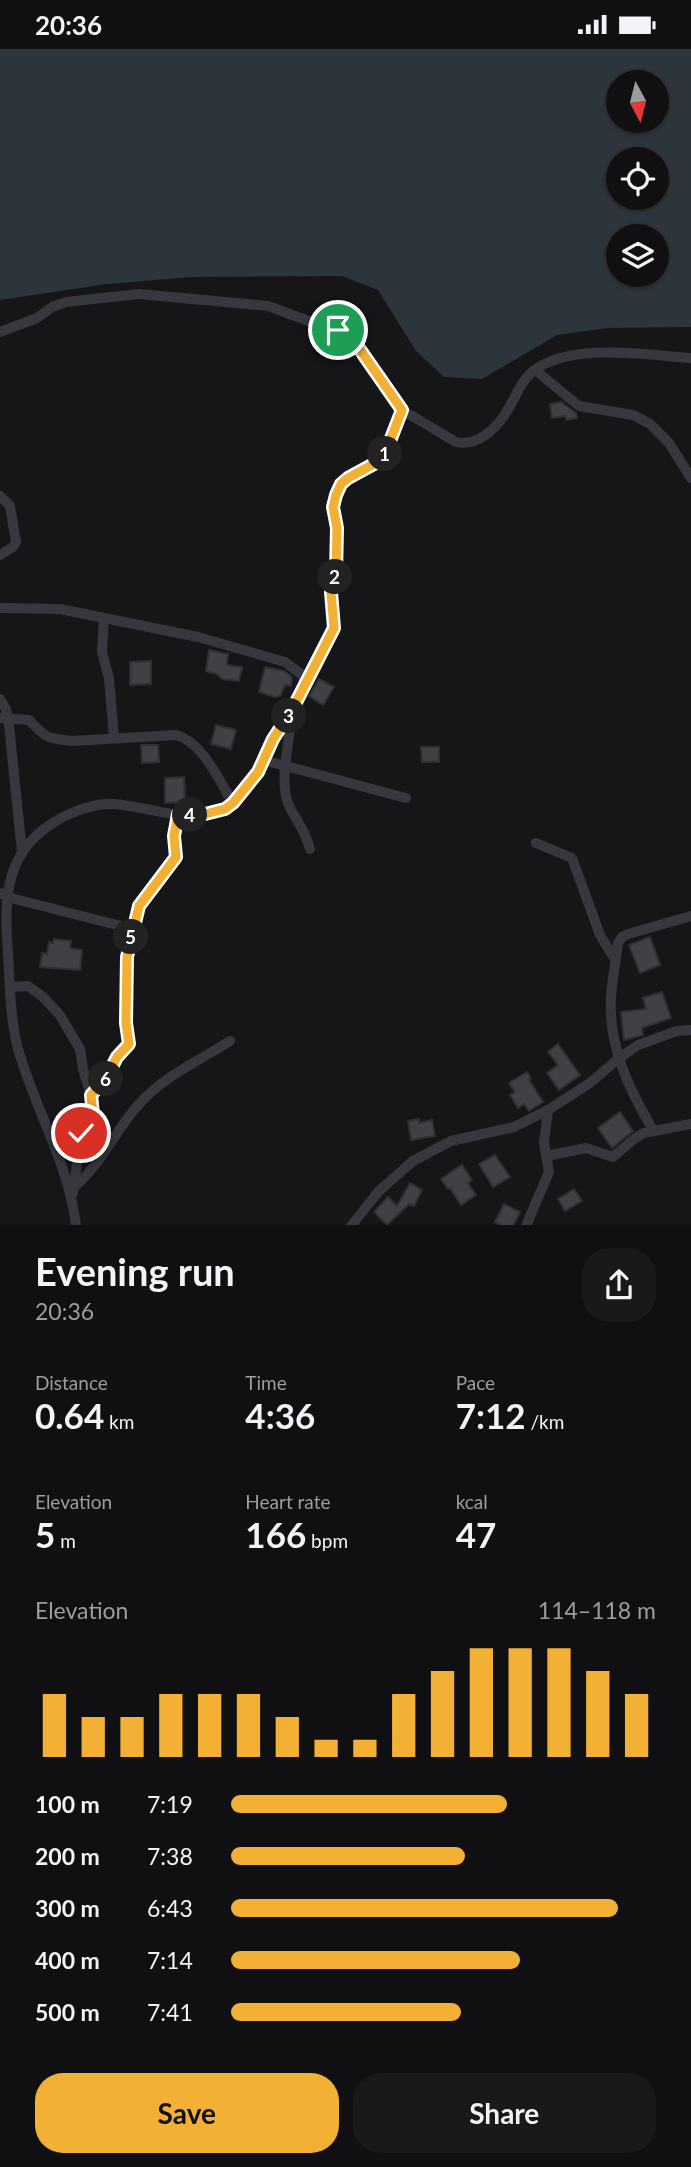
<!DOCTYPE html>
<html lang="en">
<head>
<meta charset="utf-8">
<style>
  :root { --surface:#101012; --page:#19191b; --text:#f1f3f6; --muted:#9c9d9f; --line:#303032; --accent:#f2b134 }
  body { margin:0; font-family:Lato,sans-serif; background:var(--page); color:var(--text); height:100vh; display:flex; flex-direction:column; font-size:26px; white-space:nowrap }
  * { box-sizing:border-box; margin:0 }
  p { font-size:23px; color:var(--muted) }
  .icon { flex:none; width:38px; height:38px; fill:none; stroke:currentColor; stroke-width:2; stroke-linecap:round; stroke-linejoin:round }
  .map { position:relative; height:1176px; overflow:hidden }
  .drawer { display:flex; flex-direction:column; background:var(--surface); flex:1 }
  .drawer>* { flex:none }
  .needle { width:46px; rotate:173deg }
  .fabs { position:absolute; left:606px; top:21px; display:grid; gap:14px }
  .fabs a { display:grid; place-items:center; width:63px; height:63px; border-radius:50%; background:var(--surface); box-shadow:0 2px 5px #0004,0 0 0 2px var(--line); font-size:35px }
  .pin { position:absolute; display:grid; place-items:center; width:60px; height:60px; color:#fff; margin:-30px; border:4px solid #fff; border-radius:50%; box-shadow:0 2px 7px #0007 }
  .km { position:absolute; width:35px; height:35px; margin:-18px; border-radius:50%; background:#222; color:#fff; font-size:19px; line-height:35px; text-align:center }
  .round { display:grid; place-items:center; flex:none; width:74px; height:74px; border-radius:28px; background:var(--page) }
  .summary { display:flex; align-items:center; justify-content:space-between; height:119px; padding:0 35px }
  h1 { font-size:38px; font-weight:700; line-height:52px }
  .figures { display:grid; grid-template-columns:repeat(3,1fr); gap:10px; height:119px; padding:7px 35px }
  .figures div { display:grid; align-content:center }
  .figures b { font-size:35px; font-weight:700 }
  .figures small { font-size:19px; font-weight:400 }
  .figures p { font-size:19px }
  .chart { height:196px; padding:14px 35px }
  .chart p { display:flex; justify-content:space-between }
  .chart svg { width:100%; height:126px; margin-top:7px; stroke:var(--accent); stroke-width:6 }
  .cta { display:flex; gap:14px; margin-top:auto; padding:14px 35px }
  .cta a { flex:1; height:80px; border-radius:28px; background:var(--accent); color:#111; font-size:28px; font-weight:700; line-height:80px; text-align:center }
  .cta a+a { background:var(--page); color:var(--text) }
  ul { padding:0 35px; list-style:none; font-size:23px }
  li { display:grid; grid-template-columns:112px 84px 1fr; align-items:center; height:52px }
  li i { height:18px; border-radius:9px; background:var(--accent) }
  .status { display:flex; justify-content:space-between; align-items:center; height:49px; padding:0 35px; background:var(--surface); direction:ltr }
  .status svg { height:19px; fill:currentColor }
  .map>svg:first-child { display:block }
  .water { fill:#2c353c; fill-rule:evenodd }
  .building { fill:#404145; stroke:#303034; stroke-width:2 }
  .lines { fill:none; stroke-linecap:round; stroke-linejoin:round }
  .street { stroke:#37383d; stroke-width:10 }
  .route-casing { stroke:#fff; stroke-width:14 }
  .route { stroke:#f2b134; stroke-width:9 }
</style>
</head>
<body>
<div class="status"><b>20:36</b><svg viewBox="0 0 49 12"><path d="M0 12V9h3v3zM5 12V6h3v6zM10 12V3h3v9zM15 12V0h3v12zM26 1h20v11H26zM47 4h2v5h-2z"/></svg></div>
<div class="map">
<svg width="691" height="1177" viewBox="0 0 691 1177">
  <rect width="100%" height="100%" fill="#161618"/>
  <!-- water -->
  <path class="water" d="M0 0H691V278L607 279 557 286 482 330 444 328 416 302 378 241 342 227 192 228 107 235 0 251ZM618 33H656V72H618ZM618 110H656V149H618ZM618 187H656V226H618Z"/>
  <!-- building -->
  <g class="building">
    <polygon points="561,353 576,364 577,369 566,371 566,367 552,369 550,355"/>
    <polygon points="209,601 228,605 227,616 242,618 239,632 222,630 217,625 206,622"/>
    <polygon points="151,612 151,635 130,636 130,613"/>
    <polygon points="265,618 284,622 292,628 291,637 285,636 280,647 275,648 259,643"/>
    <polygon points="319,630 334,638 323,656 309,647"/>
    <polygon points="216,676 236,681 231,700 211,695"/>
    <polygon points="141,696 158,696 159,713 142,714"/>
    <polygon points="421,698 439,698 439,713 422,713"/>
    <polygon points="184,728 185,753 165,754 165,729"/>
    <polygon points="650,888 660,916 640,924 629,896"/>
    <polygon points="54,890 71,892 70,899 82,901 80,921 40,918 42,904 47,905 49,893 53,894"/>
    <polygon points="662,943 671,969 642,979 643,986 624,991 621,963 646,960 643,949"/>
    <polygon points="558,995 580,1026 559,1041 547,1024 558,1016 548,1003"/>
    <polygon points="527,1023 531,1029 529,1031 543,1053 529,1062 524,1055 518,1059 510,1046 515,1043 509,1034"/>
    <polygon points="620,1063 633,1082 612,1099 598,1079"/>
    <polygon points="419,1070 419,1074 432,1071 435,1087 411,1091 408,1072"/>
    <polygon points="495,1106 510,1128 493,1138 479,1115"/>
    <polygon points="462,1116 472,1131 468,1134 476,1146 461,1156 450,1139 448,1140 441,1130"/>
    <polygon points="410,1134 422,1141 414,1157 409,1155 387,1176 374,1163 388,1148 397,1157"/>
    <polygon points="574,1140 582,1152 565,1162 558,1150"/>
    <polygon points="504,1155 520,1163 513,1177 502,1177 495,1173"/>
  </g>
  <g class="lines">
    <!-- street -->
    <g class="street">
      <path d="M0 283 37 269 52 258 66 253 139 245 268 257 347 286 354 292 402 361 456 393C477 398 496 380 507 362 516 348 520 333 533 322 572 293 645 306 691 309"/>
      <polyline points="535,321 579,357 633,366 650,375 669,394 691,429"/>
      <polyline points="0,447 10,457 16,493 13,498 0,506"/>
      <path d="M0 559 60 560 198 588 285 613 301 625 307 633C296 653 282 672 272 692 260 715 251 744 228 758 193 778 150 757 113 755 95 754 79 760 63 768 4 799 4 846 8 905 10 936 10 970 18 1000 35 1060 69 1115 76 1177"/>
      <polyline points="104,569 102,603 109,629 114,689"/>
      <polyline points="307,633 334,579 331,543 336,524 337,479 333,458 336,446 341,435 348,429 382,410 402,361"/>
      <polyline points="0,650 6,660 9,676 22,803"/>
      <path d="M292 664C290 689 279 731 288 754 295 771 305 780 310 800"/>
      <path d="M0 669 29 671C47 690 46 689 72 692L176 686C203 693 219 732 233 754"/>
      <polyline points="263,711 406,749"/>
      <polyline points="536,794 572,809 600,886 616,912"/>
      <polyline points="0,844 7,848 133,880"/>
      <polyline points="11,938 28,937 43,948 59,965 80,1000 83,1020 91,1046 93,1065 81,1084 73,1144"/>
      <path d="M91 1046C107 1031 115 1011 129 995L126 973 127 908 139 857 176 809 174 787 178 765"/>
      <path d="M653 1081C629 1040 608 997 611 948 612 930 616 912 618 894L622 888 628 885 691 867"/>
      <polyline points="547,1107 586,1099 613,1108 634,1090 644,1084 691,1075"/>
      <path d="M74 1138C102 1115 116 1079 141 1053 165 1027 200 1011 230 992"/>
      <polyline points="351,1177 379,1142 413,1112 451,1092 514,1078 548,1061 590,1034 618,1010 638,996 677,982 691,981"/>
      <polyline points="526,1177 549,1123 544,1094 548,1061"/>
    </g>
  </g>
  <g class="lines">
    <defs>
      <polyline id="route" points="81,1084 93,1065 91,1046 105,1031 117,1008 129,995 126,974 127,908 139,857 176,808 174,787 178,765 201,766 225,760 233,754 258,723 273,690 292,661 334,579 331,543 336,524 337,479 333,458 336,446 341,435 348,429 383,410 402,361 354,292 338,281"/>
    </defs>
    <!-- route casing -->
    <use href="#route" class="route-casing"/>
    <!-- route -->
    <use href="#route" class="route"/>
  </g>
</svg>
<div class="fabs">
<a><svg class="needle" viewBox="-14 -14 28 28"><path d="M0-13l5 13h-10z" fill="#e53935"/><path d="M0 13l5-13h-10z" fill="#9c9d9f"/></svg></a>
<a><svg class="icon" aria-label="locate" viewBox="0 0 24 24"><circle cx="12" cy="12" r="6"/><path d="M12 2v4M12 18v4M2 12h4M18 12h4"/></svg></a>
<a><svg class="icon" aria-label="layers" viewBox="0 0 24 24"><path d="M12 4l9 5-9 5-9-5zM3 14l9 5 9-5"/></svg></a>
</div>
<div class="pin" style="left:338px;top:281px;background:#1e9e55"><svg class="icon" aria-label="arrive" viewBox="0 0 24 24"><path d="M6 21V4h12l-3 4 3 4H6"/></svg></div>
<div class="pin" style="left:81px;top:1084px;background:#d93025"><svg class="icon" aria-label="check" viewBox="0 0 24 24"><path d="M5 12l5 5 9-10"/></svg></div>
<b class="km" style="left:385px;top:405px">1</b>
<b class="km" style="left:335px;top:528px">2</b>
<b class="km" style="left:289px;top:667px">3</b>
<b class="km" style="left:190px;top:766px">4</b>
<b class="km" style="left:131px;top:888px">5</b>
<b class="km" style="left:106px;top:1030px">6</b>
</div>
<section class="drawer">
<div class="summary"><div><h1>Evening run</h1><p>20:36</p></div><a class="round"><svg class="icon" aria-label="share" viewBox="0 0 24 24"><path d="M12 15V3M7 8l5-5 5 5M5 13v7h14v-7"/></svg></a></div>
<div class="figures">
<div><p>Distance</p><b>0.64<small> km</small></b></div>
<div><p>Time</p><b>4:36</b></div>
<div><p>Pace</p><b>7:12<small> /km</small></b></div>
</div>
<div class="figures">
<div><p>Elevation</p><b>5<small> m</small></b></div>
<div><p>Heart rate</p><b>166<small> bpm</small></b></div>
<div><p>kcal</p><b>47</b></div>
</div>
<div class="chart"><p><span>Elevation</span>114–118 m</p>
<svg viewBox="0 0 160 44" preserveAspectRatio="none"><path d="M5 44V22M15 44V30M25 44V30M35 44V22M45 44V22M55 44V22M65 44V30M75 44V38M85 44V38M95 44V22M105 44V14M115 44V6M125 44V6M135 44V6M145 44V14M155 44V22"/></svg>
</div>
<ul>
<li><b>100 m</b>7:19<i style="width:65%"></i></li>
<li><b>200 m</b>7:38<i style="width:55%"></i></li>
<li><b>300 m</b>6:43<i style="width:91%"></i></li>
<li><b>400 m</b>7:14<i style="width:68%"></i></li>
<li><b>500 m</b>7:41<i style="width:54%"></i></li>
</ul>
<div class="cta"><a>Save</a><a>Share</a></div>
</section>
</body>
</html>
